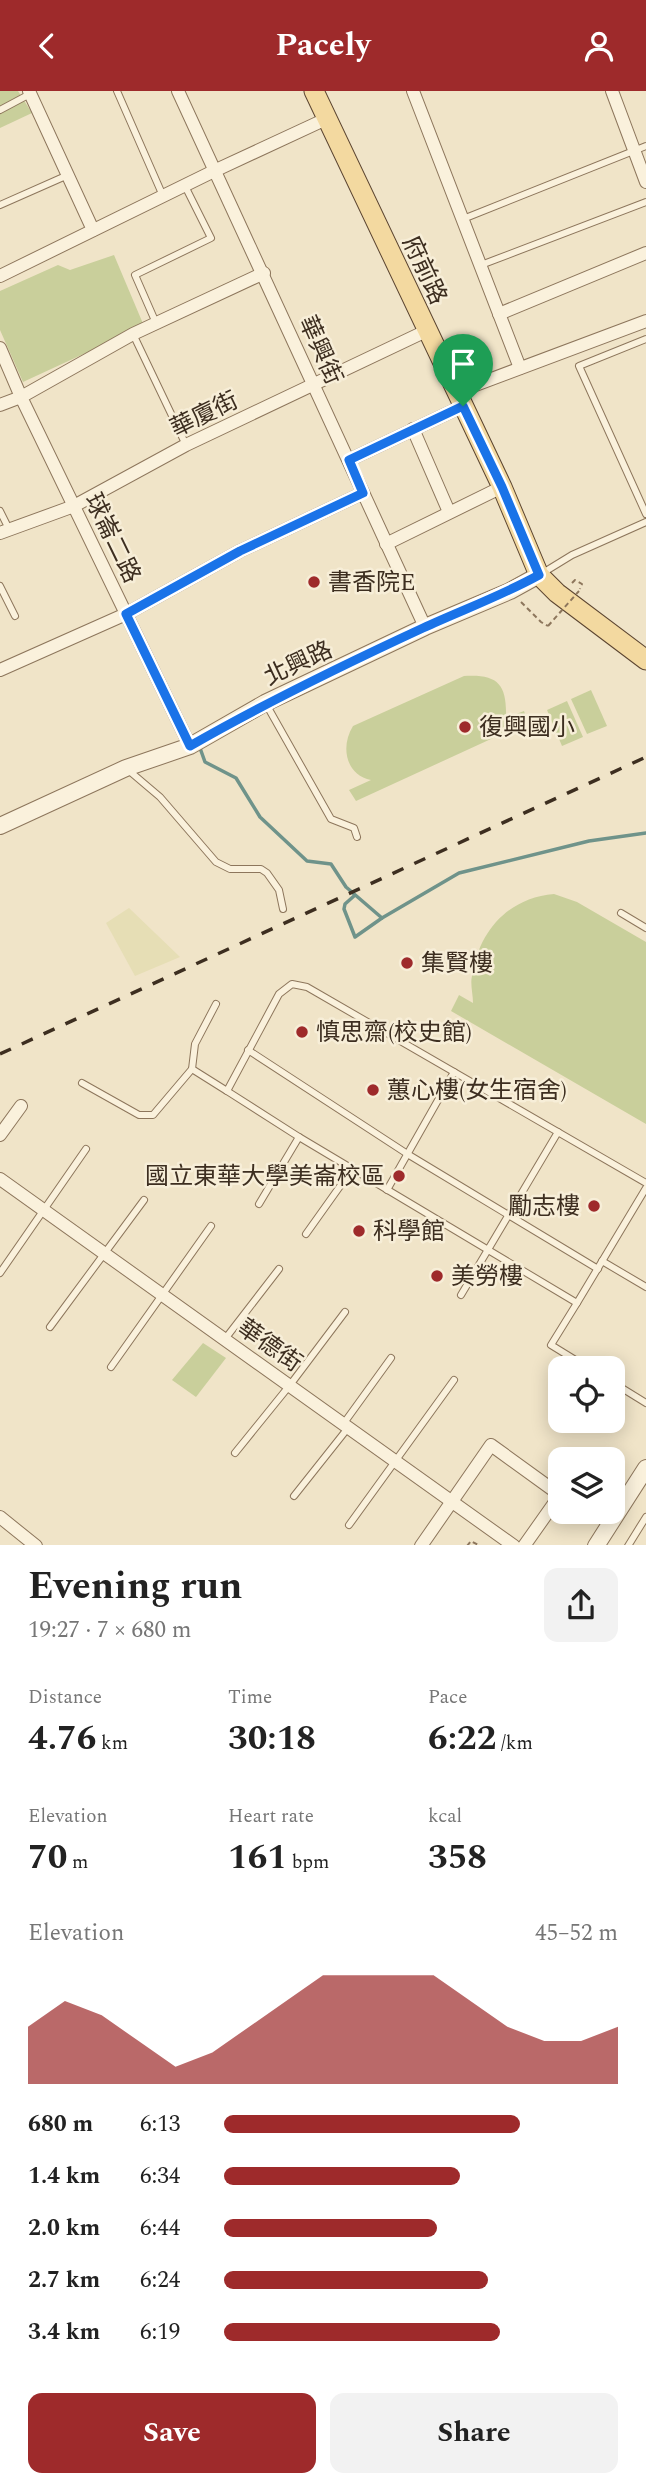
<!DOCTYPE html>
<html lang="en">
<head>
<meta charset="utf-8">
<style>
  :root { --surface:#fff; --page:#f2f2f2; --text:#222; --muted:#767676; --accent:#9e2a2b }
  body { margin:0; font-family:Spectral,"Noto Sans TC",serif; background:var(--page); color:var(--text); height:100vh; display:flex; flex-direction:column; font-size:26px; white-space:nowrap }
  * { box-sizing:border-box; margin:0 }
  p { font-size:23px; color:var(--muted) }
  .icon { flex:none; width:38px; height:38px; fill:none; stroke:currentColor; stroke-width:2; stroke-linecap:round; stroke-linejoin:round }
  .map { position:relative; height:1454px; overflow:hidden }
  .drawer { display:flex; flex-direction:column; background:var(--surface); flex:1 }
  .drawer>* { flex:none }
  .buttons { position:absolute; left:548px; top:1265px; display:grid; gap:14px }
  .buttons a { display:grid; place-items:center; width:77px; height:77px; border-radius:14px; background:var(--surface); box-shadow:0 4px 18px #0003; font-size:35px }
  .pin { position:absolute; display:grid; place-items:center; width:60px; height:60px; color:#fff; margin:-72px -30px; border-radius:50% 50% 50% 0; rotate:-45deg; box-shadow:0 0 7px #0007 }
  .pin .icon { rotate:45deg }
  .round { display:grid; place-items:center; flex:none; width:74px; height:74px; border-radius:14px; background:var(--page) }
  .headline { display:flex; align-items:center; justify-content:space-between; height:119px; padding:0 28px }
  h1 { font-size:38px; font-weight:700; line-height:52px }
  .stats { display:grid; grid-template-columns:repeat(3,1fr); gap:10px; height:119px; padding:7px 28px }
  .stats div { display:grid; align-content:center }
  .stats b { font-size:35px; font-weight:700 }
  .stats small { font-size:19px; font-weight:400 }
  .stats p { font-size:19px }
  .chart { height:196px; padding:14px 28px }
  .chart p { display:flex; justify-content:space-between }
  .chart svg { width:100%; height:126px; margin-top:7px; fill:var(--accent); opacity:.7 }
  .cta { display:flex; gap:14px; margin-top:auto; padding:14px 28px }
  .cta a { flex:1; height:80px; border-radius:14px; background:var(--accent); color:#fff; font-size:28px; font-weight:700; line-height:80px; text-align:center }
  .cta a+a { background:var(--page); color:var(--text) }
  ul { padding:0 28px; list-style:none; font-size:23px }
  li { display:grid; grid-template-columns:112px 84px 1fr; align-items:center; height:52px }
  li i { height:18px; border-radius:9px; background:var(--accent) }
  header { display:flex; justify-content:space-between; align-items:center; height:91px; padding:0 28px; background:var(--accent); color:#fff; font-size:32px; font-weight:700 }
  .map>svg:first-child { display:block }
  .farmland { fill:#e6deb5 }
  .green { fill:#c9cf9b }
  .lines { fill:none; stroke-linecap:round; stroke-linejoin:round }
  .stream { stroke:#6f938a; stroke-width:3.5 }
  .service-casing { stroke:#8d765c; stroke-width:8 }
  .minor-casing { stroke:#8d765c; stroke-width:14 }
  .tertiary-casing { stroke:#8d765c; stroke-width:18 }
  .primary-casing { stroke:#5b4430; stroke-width:21 }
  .path { stroke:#8d765c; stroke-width:2; stroke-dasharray:5 3.5; stroke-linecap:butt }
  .service { stroke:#faf1dc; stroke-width:6 }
  .minor { stroke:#faf1dc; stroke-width:12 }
  .tertiary { stroke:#faf1dc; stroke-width:16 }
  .primary { stroke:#f3d9a0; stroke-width:19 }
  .rail { stroke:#3d2e20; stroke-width:3.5; stroke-dasharray:12 12; stroke-linecap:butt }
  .path-bridge { stroke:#8d765c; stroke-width:2; stroke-dasharray:5 3.5; stroke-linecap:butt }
  .route-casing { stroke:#fff; stroke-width:14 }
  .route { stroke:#1a73e8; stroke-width:9 }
  .poi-dot { fill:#9e2a2b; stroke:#f7eed8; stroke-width:2.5 }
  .labels { text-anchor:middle; stroke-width:5; stroke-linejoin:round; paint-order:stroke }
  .street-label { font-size:24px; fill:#3d2e20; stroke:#f7eed8 }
  .poi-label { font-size:24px; fill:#3d2e20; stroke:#f7eed8; text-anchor:start }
</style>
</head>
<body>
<header><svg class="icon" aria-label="back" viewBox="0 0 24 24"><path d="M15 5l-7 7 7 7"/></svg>Pacely<svg class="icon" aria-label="person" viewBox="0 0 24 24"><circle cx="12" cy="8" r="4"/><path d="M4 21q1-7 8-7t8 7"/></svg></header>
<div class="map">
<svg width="646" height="1455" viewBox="0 0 646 1455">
  <rect width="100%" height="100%" fill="#f0e4c8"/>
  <!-- farmland -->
  <polygon class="farmland" points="129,817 180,866 135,885 106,832"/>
  <!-- green -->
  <g class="green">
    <polygon points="0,0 18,0 32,22 0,37"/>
    <polygon points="114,164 144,235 23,291 0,239 0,200 58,174 70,179"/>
    <path d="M464 585C498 583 507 593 506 627L524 620 528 631 356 710 349 699 371 689C346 684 340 656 353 635Z"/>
    <polygon points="591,599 607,635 587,643 571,608"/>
    <polygon points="567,610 583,646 562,655 547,619"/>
    <path d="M554 803 577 811 646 851V1033L451 920 459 904 473 912C473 903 470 893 472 885 479 840 508 807 554 803Z"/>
    <polygon points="203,1252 226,1267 196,1306 172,1289"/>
  </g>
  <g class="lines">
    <!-- stream -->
    <g class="stream">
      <polyline points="200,657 205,671 236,687 260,726 307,770 331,773 346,796 382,827 459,782 589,750 646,742"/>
      <polyline points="354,805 345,813 344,818 355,846 382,827"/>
    </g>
    <defs>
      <g id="service">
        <polyline points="117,0 163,105"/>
        <polyline points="0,19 30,3"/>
        <polyline points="0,114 68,84"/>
        <polyline points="463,128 646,55"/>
        <polyline points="481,174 646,111"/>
        <polyline points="156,232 135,184 211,147 185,95"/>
        <polyline points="133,243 186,354"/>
        <polyline points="646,248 579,275 646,423"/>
        <polyline points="0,420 9,438"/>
        <polyline points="541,483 572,464 646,431"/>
        <polyline points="0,495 15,525"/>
        <polyline points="266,613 331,728 354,737 357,746"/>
        <polyline points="127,678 160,706 216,771 230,778 261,778 267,782 279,799 283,818"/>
        <polyline points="621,822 646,837"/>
        <polyline points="248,959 409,1064 598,1178"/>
        <polyline points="192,978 227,1000"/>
        <polyline points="82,992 139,1024 153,1024 192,978 195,953 216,913"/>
        <polyline points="646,1092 307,896 292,893 279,903 227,1000 299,1046 577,1212 646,1097"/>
        <polyline points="387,1099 454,981"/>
        <polyline points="259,1113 299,1046"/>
        <polyline points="306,1143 353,1077"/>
        <polyline points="602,1170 646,1196"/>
        <polyline points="0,1182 86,1058"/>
        <polyline points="461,1204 558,1041"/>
        <polyline points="577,1212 551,1254 590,1278"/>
        <polyline points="50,1236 144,1109"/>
        <polyline points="225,1248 279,1178"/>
        <polyline points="111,1276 211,1135"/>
        <polyline points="612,1291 646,1312"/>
        <polyline points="344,1332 391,1267"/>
        <polyline points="235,1362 290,1294 345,1221"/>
        <polyline points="294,1405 348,1337"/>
        <polyline points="349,1434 454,1289"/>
        <polyline points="628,1455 646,1426"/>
      </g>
      <g id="minor">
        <polyline points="29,0 93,139"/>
        <polyline points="178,0 425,536"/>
        <polyline points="413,0 520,277"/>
        <polyline points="612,0 646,91"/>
        <polyline points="0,185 214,80 326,28"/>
        <polyline points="499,223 646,162"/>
        <polyline points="0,257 21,306 190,655"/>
        <polyline points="457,301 646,230"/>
        <polyline points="0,314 21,306 133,243 264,182"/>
        <polyline points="413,338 449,421"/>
        <polyline points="349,369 463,315"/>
        <polyline points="0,442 74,415 186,354 426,240"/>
        <polyline points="386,453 502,396"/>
        <polyline points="0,579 126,523 240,460 363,402"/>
        <polyline points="0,1044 21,1015"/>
        <polyline points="0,1088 514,1455"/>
        <polyline points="0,1426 36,1455"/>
        <polyline points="421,1455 491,1354 560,1404 524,1455"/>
      </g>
      <g id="tertiary">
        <polyline points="0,735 126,677 190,655 265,612 425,536 510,500 539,484"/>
        <polyline points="596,1455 646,1377"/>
      </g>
      <polyline id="primary" points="314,0 502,396 539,484 557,502 646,569"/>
    </defs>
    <!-- service casing -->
    <use href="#service" class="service-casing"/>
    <!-- minor casing -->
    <use href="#minor" class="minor-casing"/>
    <!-- tertiary casing -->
    <use href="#tertiary" class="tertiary-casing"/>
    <!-- primary casing -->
    <use href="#primary" class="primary-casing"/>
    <!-- path -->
    <g class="path">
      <polyline points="572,492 575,489 582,493 580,498"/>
      <polyline points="521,511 541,531 548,535"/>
      <polyline points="467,1455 471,1450 480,1455"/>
    </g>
    <!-- service -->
    <use href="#service" class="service"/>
    <!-- minor -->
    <use href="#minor" class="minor"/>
    <!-- tertiary -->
    <use href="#tertiary" class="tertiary"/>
    <!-- primary -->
    <use href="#primary" class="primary"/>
    <!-- rail -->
    <polyline class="rail" points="0,963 646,666"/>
    <!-- path-bridge -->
    <polyline class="path-bridge" points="548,535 579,500"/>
  </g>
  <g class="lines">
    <defs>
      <path id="route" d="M463 315 502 396 539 484C501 505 462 519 423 537 343 574 265 612 190 655L126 523 240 460 363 402 349 369Z"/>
    </defs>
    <!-- route casing -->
    <use href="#route" class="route-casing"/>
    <!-- route -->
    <use href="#route" class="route"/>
  </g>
  <!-- markers -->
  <g class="poi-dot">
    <circle cx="314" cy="491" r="7"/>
    <circle cx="465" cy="636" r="7"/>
    <circle cx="407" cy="872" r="7"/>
    <circle cx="302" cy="941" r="7"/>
    <circle cx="373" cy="999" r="7"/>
    <circle cx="399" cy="1085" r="7"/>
    <circle cx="594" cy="1115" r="7"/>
    <circle cx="359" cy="1140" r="7"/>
    <circle cx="437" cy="1185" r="7"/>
  </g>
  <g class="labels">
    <!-- street labels -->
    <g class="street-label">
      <text transform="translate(425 179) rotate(65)" y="8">府前路</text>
      <text transform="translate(321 259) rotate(66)" y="8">華興街</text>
      <text transform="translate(204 323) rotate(-26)" y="8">華廈街</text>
      <text transform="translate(113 447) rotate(64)" y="8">球崙二路</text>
      <text transform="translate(298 572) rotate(-25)" y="8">北興路</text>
      <text transform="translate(270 1254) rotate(35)" y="8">華德街</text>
    </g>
    <!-- poi labels -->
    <g class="poi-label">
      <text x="328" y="499">書香院E</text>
      <text x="479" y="644">復興國小</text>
      <text x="421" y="880">集賢樓</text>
      <text x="316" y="949">慎思齋(校史館)</text>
      <text x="387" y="1007">蕙心樓(女生宿舍)</text>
      <text x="385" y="1093" text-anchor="end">國立東華大學美崙校區</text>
      <text x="580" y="1123" text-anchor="end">勵志樓</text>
      <text x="373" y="1148">科學館</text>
      <text x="451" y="1193">美勞樓</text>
    </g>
  </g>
</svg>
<div class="buttons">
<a><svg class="icon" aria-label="locate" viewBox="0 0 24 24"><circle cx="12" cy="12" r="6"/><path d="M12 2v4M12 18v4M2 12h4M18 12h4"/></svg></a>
<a><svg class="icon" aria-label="layers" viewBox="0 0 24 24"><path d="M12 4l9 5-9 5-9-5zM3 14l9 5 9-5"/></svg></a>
</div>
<div class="pin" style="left:463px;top:315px;background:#1e9e55"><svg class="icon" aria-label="arrive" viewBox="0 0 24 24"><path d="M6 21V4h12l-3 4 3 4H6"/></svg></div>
</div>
<section class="drawer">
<div class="headline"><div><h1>Evening run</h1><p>19:27 · 7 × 680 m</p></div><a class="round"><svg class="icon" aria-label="share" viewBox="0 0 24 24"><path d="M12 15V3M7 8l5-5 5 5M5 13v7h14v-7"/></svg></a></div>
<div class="stats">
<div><p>Distance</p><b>4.76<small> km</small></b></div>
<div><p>Time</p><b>30:18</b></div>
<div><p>Pace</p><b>6:22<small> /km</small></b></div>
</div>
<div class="stats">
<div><p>Elevation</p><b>70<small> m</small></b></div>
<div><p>Heart rate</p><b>161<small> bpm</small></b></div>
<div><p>kcal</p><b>358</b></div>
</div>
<div class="chart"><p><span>Elevation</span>45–52 m</p>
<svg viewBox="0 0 160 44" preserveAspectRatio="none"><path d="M0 44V24L10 15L20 20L30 29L40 38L50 33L60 24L70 15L80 6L90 6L100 6L110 6L120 15L130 24L140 29L150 29L160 24V44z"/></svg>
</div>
<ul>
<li><b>680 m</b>6:13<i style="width:75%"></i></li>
<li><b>1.4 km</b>6:34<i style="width:60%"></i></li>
<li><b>2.0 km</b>6:44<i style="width:54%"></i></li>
<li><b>2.7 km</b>6:24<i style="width:67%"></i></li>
<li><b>3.4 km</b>6:19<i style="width:70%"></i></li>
</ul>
<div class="cta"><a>Save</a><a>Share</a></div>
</section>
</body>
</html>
